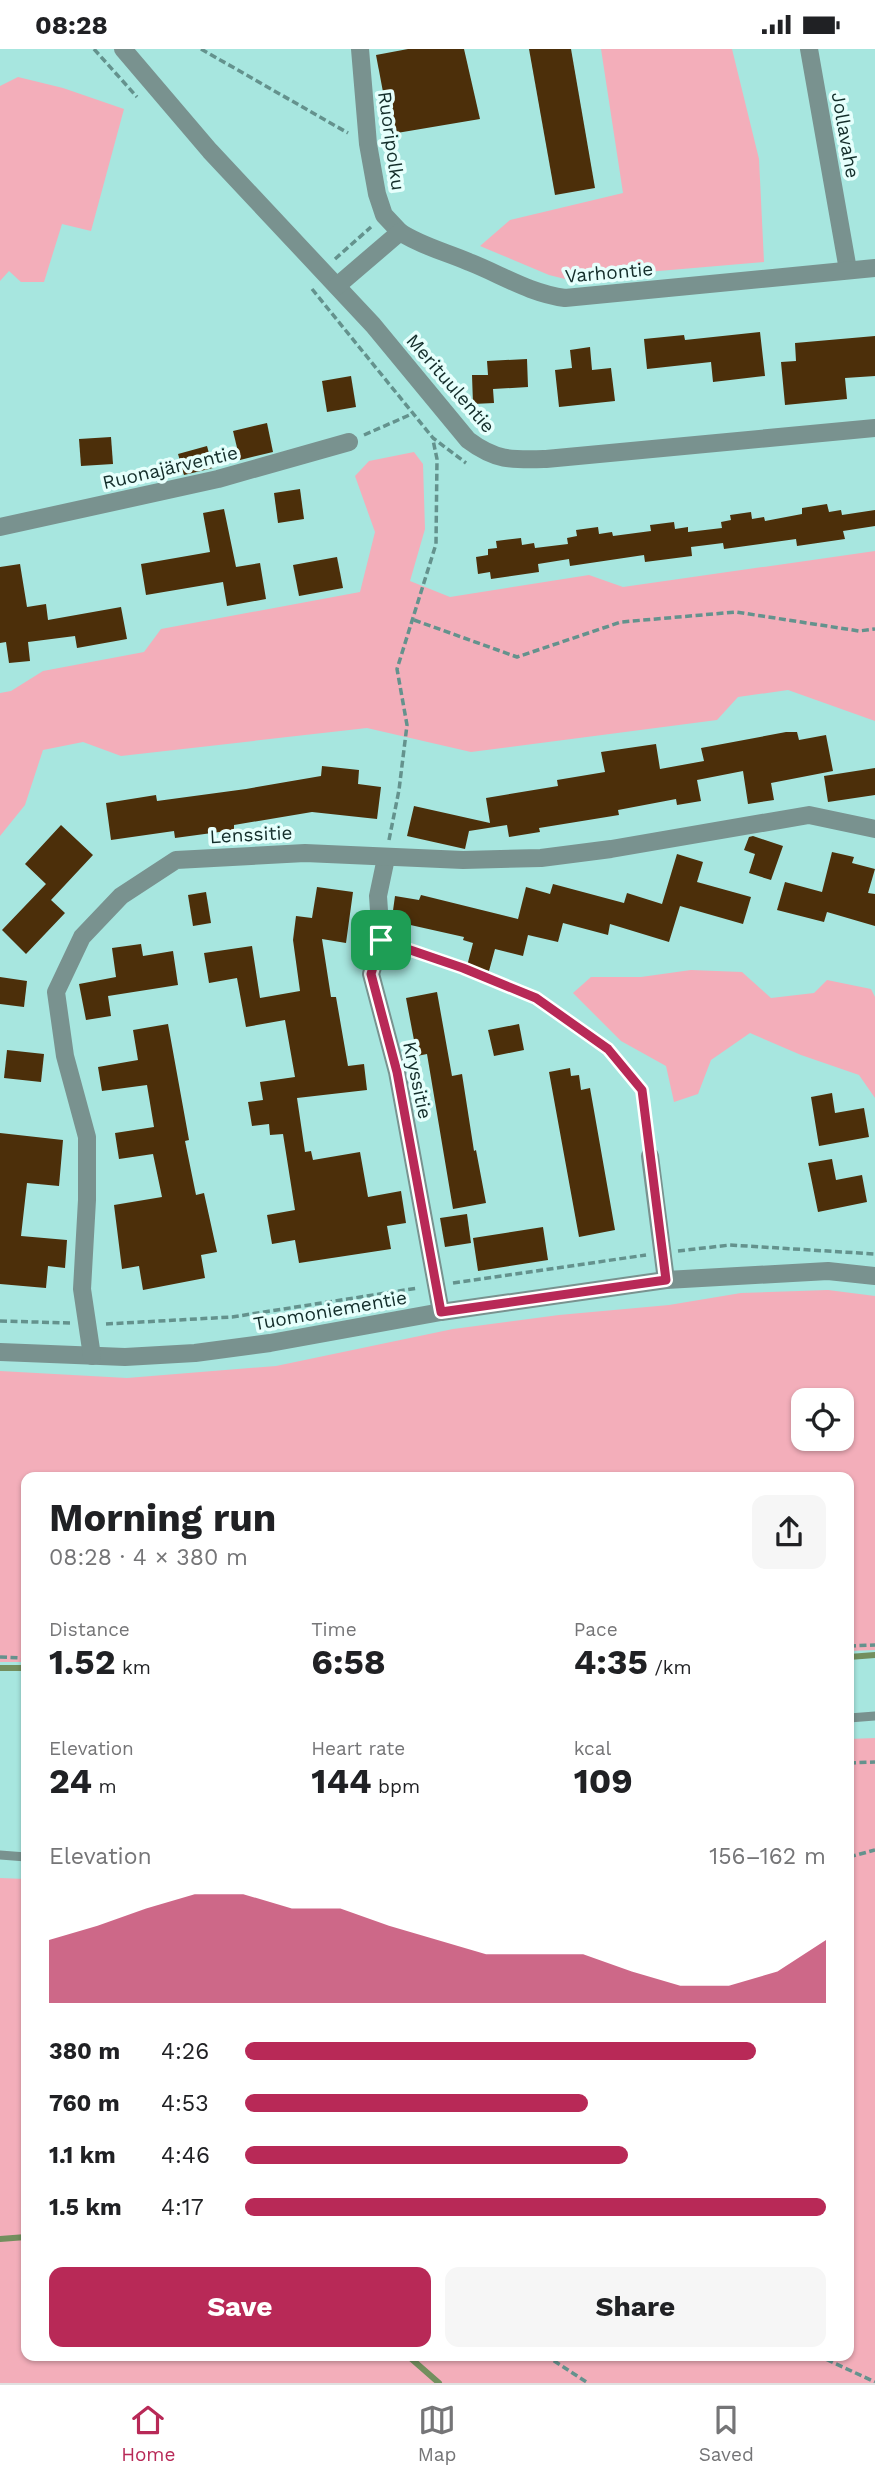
<!DOCTYPE html>
<html lang="en">
<head>
<meta charset="utf-8">
<style>
  :root { --surface:#fff; --page:#f6f6f6; --text:#202124; --muted:#757577; --line:#e0e0e0; --accent:#b82957 }
  body { margin:0; font-family:"Work Sans",sans-serif; background:var(--page); color:var(--text); height:100vh; display:flex; flex-direction:column; font-size:26px; white-space:nowrap }
  * { box-sizing:border-box; margin:0 }
  p { font-size:23px; color:var(--muted) }
  .icon { flex:none; width:38px; height:38px; fill:none; stroke:currentColor; stroke-width:2; stroke-linecap:round; stroke-linejoin:round }
  .map { position:relative; flex:1; overflow:hidden }
  .details { position:absolute; left:21px; top:1423px; width:833px; height:889px; display:flex; flex-direction:column; background:var(--surface); border-radius:14px; box-shadow:0 2px 5px #0004 }
  .details>* { flex:none }
  .buttons { position:absolute; left:791px; top:1339px; display:grid; gap:14px }
  .buttons a { display:grid; place-items:center; width:63px; height:63px; border-radius:14px; background:var(--surface); box-shadow:0 2px 5px #0004; font-size:35px }
  .pin { position:absolute; display:grid; place-items:center; width:60px; height:60px; color:#fff; margin:-30px; border-radius:14px; box-shadow:0 4px 10px #0006 }
  .round { display:grid; place-items:center; flex:none; width:74px; height:74px; border-radius:14px; background:var(--page) }
  .overview { display:flex; align-items:center; justify-content:space-between; height:119px; padding:0 28px }
  h1 { font-size:38px; font-weight:700; line-height:52px }
  .figures { display:grid; grid-template-columns:repeat(3,1fr); gap:10px; height:119px; padding:7px 28px }
  .figures div { display:grid; align-content:center }
  .figures b { font-size:35px; font-weight:700 }
  .figures small { font-size:19px; font-weight:400 }
  .figures p { font-size:19px }
  .chart { height:196px; padding:14px 28px }
  .chart p { display:flex; justify-content:space-between }
  .chart svg { width:100%; height:126px; margin-top:7px; fill:var(--accent); opacity:.7 }
  .action { display:flex; gap:14px; margin-top:auto; padding:14px 28px }
  .action a { flex:1; height:80px; border-radius:14px; background:var(--accent); color:#fff; font-size:28px; font-weight:700; line-height:80px; text-align:center }
  .action a+a { background:var(--page); color:var(--text) }
  ul { padding:0 28px; list-style:none; font-size:23px }
  li { display:grid; grid-template-columns:112px 84px 1fr; align-items:center; height:52px }
  li i { height:18px; border-radius:9px; background:var(--accent) }
  .status { display:flex; justify-content:space-between; align-items:center; height:49px; padding:0 35px; background:var(--surface); direction:ltr }
  .status svg { height:19px; fill:currentColor }
  .menu { display:flex; justify-content:space-around; align-items:center; height:98px; border-top:2px solid var(--line); background:var(--surface); font-size:19px; color:var(--muted) }
  .menu a { display:grid; justify-items:center; gap:4px }
  .menu .current { color:var(--accent) }
  .map>svg:first-child { display:block }
  .green { fill:#f3aeba; fill-rule:evenodd }
  .lines { fill:none; stroke-linecap:round; stroke-linejoin:round }
  .stream { stroke:#738f5e; stroke-width:6 }
  .building { fill:#4c2f0a }
  .path { stroke:#64928d; stroke-width:3.5; stroke-dasharray:7 3.5; stroke-linecap:butt }
  .lane { stroke:#79928f; stroke-width:9 }
  .street { stroke:#79928f; stroke-width:18 }
  .route-casing { stroke:#fff; stroke-width:14 }
  .route { stroke:#b82957; stroke-width:9 }
  .labels { text-anchor:middle; stroke-width:7; stroke-linejoin:round; paint-order:stroke }
  .street-label { font-size:19px; fill:#132d2a; stroke:#e6fffc }
</style>
</head>
<body>
<div class="status"><b>08:28</b><svg viewBox="0 0 49 12"><path d="M0 12V9h3v3zM5 12V6h3v6zM10 12V3h3v9zM15 12V0h3v12zM26 1h20v11H26zM47 4h2v5h-2z"/></svg></div>
<div class="map">
<svg width="875" height="2334" viewBox="0 0 875 2334">
  <rect width="100%" height="100%" fill="#a7e6df"/>
  <!-- green -->
  <g class="green">
    <polygon points="601,0 732,0 759,110 764,213 565,230 549,226 480,197 510,171 623,144"/>
    <polygon points="18,28 63,39 124,60 91,182 62,175 44,233 21,233 9,222 0,232 0,37"/>
    <polygon points="414,403 423,415 425,480 410,532 450,548 589,526 623,538 875,502 875,672 788,641 738,648 717,671 471,703 367,679 121,707 83,693 43,701 25,756 0,787 0,644 11,642 43,622 144,603 161,580 360,543 375,483 355,427 369,412"/>
    <polygon points="691,921 742,923 771,949 814,944 827,931 871,940 875,948 875,1049 859,1026 801,1006 750,984 711,1011 698,1045 674,1053 666,1017 621,992 573,944 591,928 641,928"/>
    <path d="M828 1241 875 1247V1601L849 1602V1428H26V1613H0V1322L127 1329 276 1317 453 1280 559 1266 669 1256 741 1244ZM803 1351H842V1390H803Z"/>
    <polygon points="875,1689 875,2334 0,2334 0,1829 26,1830 26,2306 849,2306 849,1690"/>
  </g>
  <g class="lines">
    <!-- stream -->
    <g class="stream">
      <polyline points="849,1608 875,1606"/>
      <polyline points="0,1619 26,1619"/>
      <polyline points="0,2190 26,2188"/>
      <polyline points="407,2306 439,2334"/>
    </g>
  </g>
  <!-- building -->
  <g class="building">
    <polygon points="408,0 464,0 480,70 391,85 376,6"/>
    <polygon points="529,0 571,0 595,139 555,146"/>
    <polygon points="760,283 765,327 713,333 711,313 647,320 644,290 684,286 685,291"/>
    <polygon points="875,287 875,327 845,329 847,350 785,356 781,313 796,312 795,294"/>
    <polygon points="590,298 592,321 611,319 615,352 559,358 555,321 572,319 570,301"/>
    <polygon points="527,310 528,338 493,340 494,354 473,355 472,326 488,326 487,312"/>
    <polygon points="351,327 356,358 327,363 322,332"/>
    <polygon points="267,374 273,403 240,411 233,382"/>
    <polygon points="111,388 113,415 81,417 79,390"/>
    <polygon points="207,397 213,419 184,426 178,405"/>
    <polygon points="300,440 304,470 278,474 274,444"/>
    <polygon points="827,455 829,463 841,461 842,466 875,461 875,477 843,482 845,490 797,497 796,490 724,500 723,494 691,498 692,507 645,513 644,506 570,517 569,510 538,515 539,523 491,530 490,523 478,525 476,508 488,506 488,500 497,499 496,492 521,489 522,496 534,494 535,499 568,495 567,489 577,487 576,481 598,478 599,485 612,483 613,487 651,482 650,476 674,473 675,480 688,478 688,483 722,479 721,473 731,471 730,466 751,463 752,470 764,468 765,472 802,465 802,459"/>
    <polygon points="224,460 236,518 260,514 266,550 227,557 223,533 146,546 141,515 210,503 203,464"/>
    <polygon points="337,508 343,539 299,547 293,516"/>
    <polygon points="20,515 27,558 46,555 48,571 121,558 127,590 77,599 75,587 28,593 30,612 9,614 6,593 0,594 0,518"/>
    <polygon points="786,683 797,683 799,691 826,686 833,722 771,734 774,751 748,755 743,722 697,731 701,752 677,756 676,750 618,761 619,766 539,779 540,783 509,788 507,776 469,782 465,800 407,787 414,757 490,774 486,749 558,737 557,731 605,723 601,703 656,695 660,720 704,712 701,699"/>
    <polygon points="322,717 359,721 358,735 381,738 377,770 312,763 234,776 234,781 175,789 174,782 111,791 106,754 156,746 157,752 246,740 321,727"/>
    <polygon points="875,719 875,746 828,753 824,727"/>
    <polygon points="61,776 93,806 51,851 65,864 26,905 2,881 46,835 25,815"/>
    <polygon points="753,787 783,797 771,831 749,824 755,805 744,801 749,788"/>
    <polygon points="832,803 854,808 852,814 875,820 868,844 875,845 875,877 827,863 824,873 777,861 785,833 822,843"/>
    <polygon points="677,805 703,813 697,833 751,848 743,875 680,857 669,893 610,875 608,886 563,874 558,893 528,886 523,907 495,900 489,922 467,917 473,894 463,891 464,888 406,875 406,878 391,876 395,847 419,851 421,846 518,870 526,838 550,845 553,835 624,854 627,844 662,855"/>
    <polygon points="317,838 353,843 346,894 322,890 331,948 336,948 348,1017 364,1015 367,1041 297,1049 305,1103 311,1102 313,1111 360,1103 368,1148 401,1142 406,1174 387,1177 391,1200 299,1214 295,1191 272,1195 267,1166 295,1161 283,1085 270,1086 269,1075 252,1077 248,1053 263,1051 260,1033 295,1028 285,971 246,978 237,929 209,934 204,904 252,897 260,949 300,942 293,891 296,867 312,869"/>
    <polygon points="206,843 211,874 193,877 188,846"/>
    <polygon points="141,895 143,907 173,902 178,936 108,947 111,967 86,971 79,935 116,928 112,899"/>
    <polygon points="0,928 27,932 24,958 0,955"/>
    <polygon points="437,943 452,1027 462,1025 474,1102 476,1101 486,1154 453,1160 427,1005 417,1007 406,949"/>
    <polygon points="168,975 189,1091 185,1092 196,1146 204,1144 217,1203 201,1206 205,1229 143,1241 139,1217 122,1220 114,1156 162,1148 153,1105 119,1110 115,1084 154,1078 147,1036 102,1042 98,1018 138,1011 133,981"/>
    <polygon points="519,975 524,1001 494,1007 488,981"/>
    <polygon points="7,1001 44,1005 41,1033 4,1029"/>
    <polygon points="570,1019 571,1027 579,1026 581,1041 590,1039 615,1181 579,1188 549,1023"/>
    <polygon points="832,1044 835,1064 864,1059 869,1088 819,1097 811,1048"/>
    <polygon points="0,1084 63,1091 59,1137 27,1134 21,1187 67,1191 65,1219 48,1217 46,1239 0,1235"/>
    <polygon points="832,1110 836,1131 862,1126 867,1153 818,1163 808,1114"/>
    <polygon points="467,1165 471,1194 445,1198 440,1169"/>
    <polygon points="543,1178 548,1211 478,1222 473,1189"/>
  </g>
  <g class="lines">
    <!-- path -->
    <g class="path">
      <polyline points="94,0 137,48"/>
      <polyline points="201,0 348,84"/>
      <polyline points="335,210 371,178"/>
      <polyline points="312,240 433,389 466,414"/>
      <polyline points="364,386 414,364"/>
      <polyline points="414,571 517,608 621,573 736,563 859,582 875,580"/>
      <polyline points="389,791 399,741 407,676 397,620 436,495 437,410 433,391"/>
      <polyline points="398,897 536,949 608,1000 642,1041 649,1091"/>
      <polyline points="678,1202 730,1196 875,1205"/>
      <polyline points="453,1234 646,1206"/>
      <polyline points="0,1272 70,1274"/>
      <polyline points="106,1275 232,1268 418,1239"/>
      <polyline points="849,1597 875,1596"/>
      <polyline points="0,1608 26,1609"/>
      <polyline points="849,1714 875,1713"/>
      <polyline points="849,1808 875,1801"/>
      <polyline points="545,2306 588,2334"/>
      <polyline points="817,2306 875,2333"/>
    </g>
    <!-- lane -->
    <g class="lane">
      <polyline points="849,1669 875,1667"/>
      <polyline points="0,1806 26,1808"/>
    </g>
    <!-- street -->
    <g class="street">
      <path d="M123 0 210 102 373 276 468 391C496 412 512 411 546 410L875 379"/>
      <polyline points="360,0 368,95 377,145 384,166 400,183"/>
      <polyline points="809,0 848,221"/>
      <path d="M337 237 400 183C421 197 446 203 469 213 502 226 529 244 565 249L875 219"/>
      <polyline points="0,478 218,430 349,393"/>
      <polyline points="386,809 378,847 381,891 371,925 397,1023 441,1263"/>
      <polyline points="650,1107 666,1231"/>
      <polyline points="0,1303 125,1308 195,1304 270,1294 441,1263 666,1231 828,1222 875,1227"/>
      <polyline points="92,1307 82,1240 87,1151 87,1088 65,1007 56,943 82,888 121,847 176,811 305,804 463,811 541,809 611,800 809,766 875,780"/>
    </g>
  </g>
  <g class="lines">
    <defs>
      <polygon id="route" points="381,891 463,919 536,949 608,1000 642,1041 666,1231 441,1263 397,1023 371,925"/>
    </defs>
    <!-- route casing -->
    <use href="#route" class="route-casing"/>
    <!-- route -->
    <use href="#route" class="route"/>
  </g>
  <g class="labels">
    <!-- street labels -->
    <g class="street-label">
      <text transform="translate(846 86) rotate(80)" y="7">Jollavahe</text>
      <text transform="translate(392 92) rotate(82)" y="7">Ruoripolku</text>
      <text transform="translate(609 223) rotate(-5)" y="7">Varhontie</text>
      <text transform="translate(451 334) rotate(49)" y="7">Merituulentie</text>
      <text transform="translate(170 418) rotate(-13)" y="7">Ruonajärventie</text>
      <text transform="translate(251 785) rotate(-3)" y="7">Lenssitie</text>
      <text transform="translate(418 1031) rotate(78)" y="7">Kryssitie</text>
      <text transform="translate(330 1261) rotate(-10)" y="7">Tuomoniementie</text>
    </g>
  </g>
</svg>
<div class="buttons">
<a><svg class="icon" aria-label="locate" viewBox="0 0 24 24"><circle cx="12" cy="12" r="6"/><path d="M12 2v4M12 18v4M2 12h4M18 12h4"/></svg></a>
</div>
<div class="pin" style="left:381px;top:891px;background:#1e9e55"><svg class="icon" aria-label="arrive" viewBox="0 0 24 24"><path d="M6 21V4h12l-3 4 3 4H6"/></svg></div>
<section class="details">
<div class="overview"><div><h1>Morning run</h1><p>08:28 · 4 × 380 m</p></div><a class="round"><svg class="icon" aria-label="share" viewBox="0 0 24 24"><path d="M12 15V3M7 8l5-5 5 5M5 13v7h14v-7"/></svg></a></div>
<div class="figures">
<div><p>Distance</p><b>1.52<small> km</small></b></div>
<div><p>Time</p><b>6:58</b></div>
<div><p>Pace</p><b>4:35<small> /km</small></b></div>
</div>
<div class="figures">
<div><p>Elevation</p><b>24<small> m</small></b></div>
<div><p>Heart rate</p><b>144<small> bpm</small></b></div>
<div><p>kcal</p><b>109</b></div>
</div>
<div class="chart"><p><span>Elevation</span>156–162 m</p>
<svg viewBox="0 0 160 44" preserveAspectRatio="none"><path d="M0 44V22L10 17L20 11L30 6L40 6L50 11L60 11L70 17L80 22L90 27L100 27L110 27L120 33L130 38L140 38L150 33L160 22V44z"/></svg>
</div>
<ul>
<li><b>380 m</b>4:26<i style="width:88%"></i></li>
<li><b>760 m</b>4:53<i style="width:59%"></i></li>
<li><b>1.1 km</b>4:46<i style="width:66%"></i></li>
<li><b>1.5 km</b>4:17<i style="width:100%"></i></li>
</ul>
<div class="action"><a>Save</a><a>Share</a></div>
</section>
</div>
<nav class="menu">
<a class="current"><svg class="icon" aria-label="home" viewBox="0 0 24 24"><path d="M3 11l9-7 9 7M6 9v11h12V9"/></svg>Home</a>
<a><svg class="icon" aria-label="map" viewBox="0 0 24 24"><path d="M3 6l6-2 6 2 6-2v14l-6 2-6-2-6 2zM9 4v14M15 6v14"/></svg>Map</a>
<a><svg class="icon" aria-label="saved" viewBox="0 0 24 24"><path d="M7 4h10v16l-5-4-5 4z"/></svg>Saved</a>
</nav>
</body>
</html>
